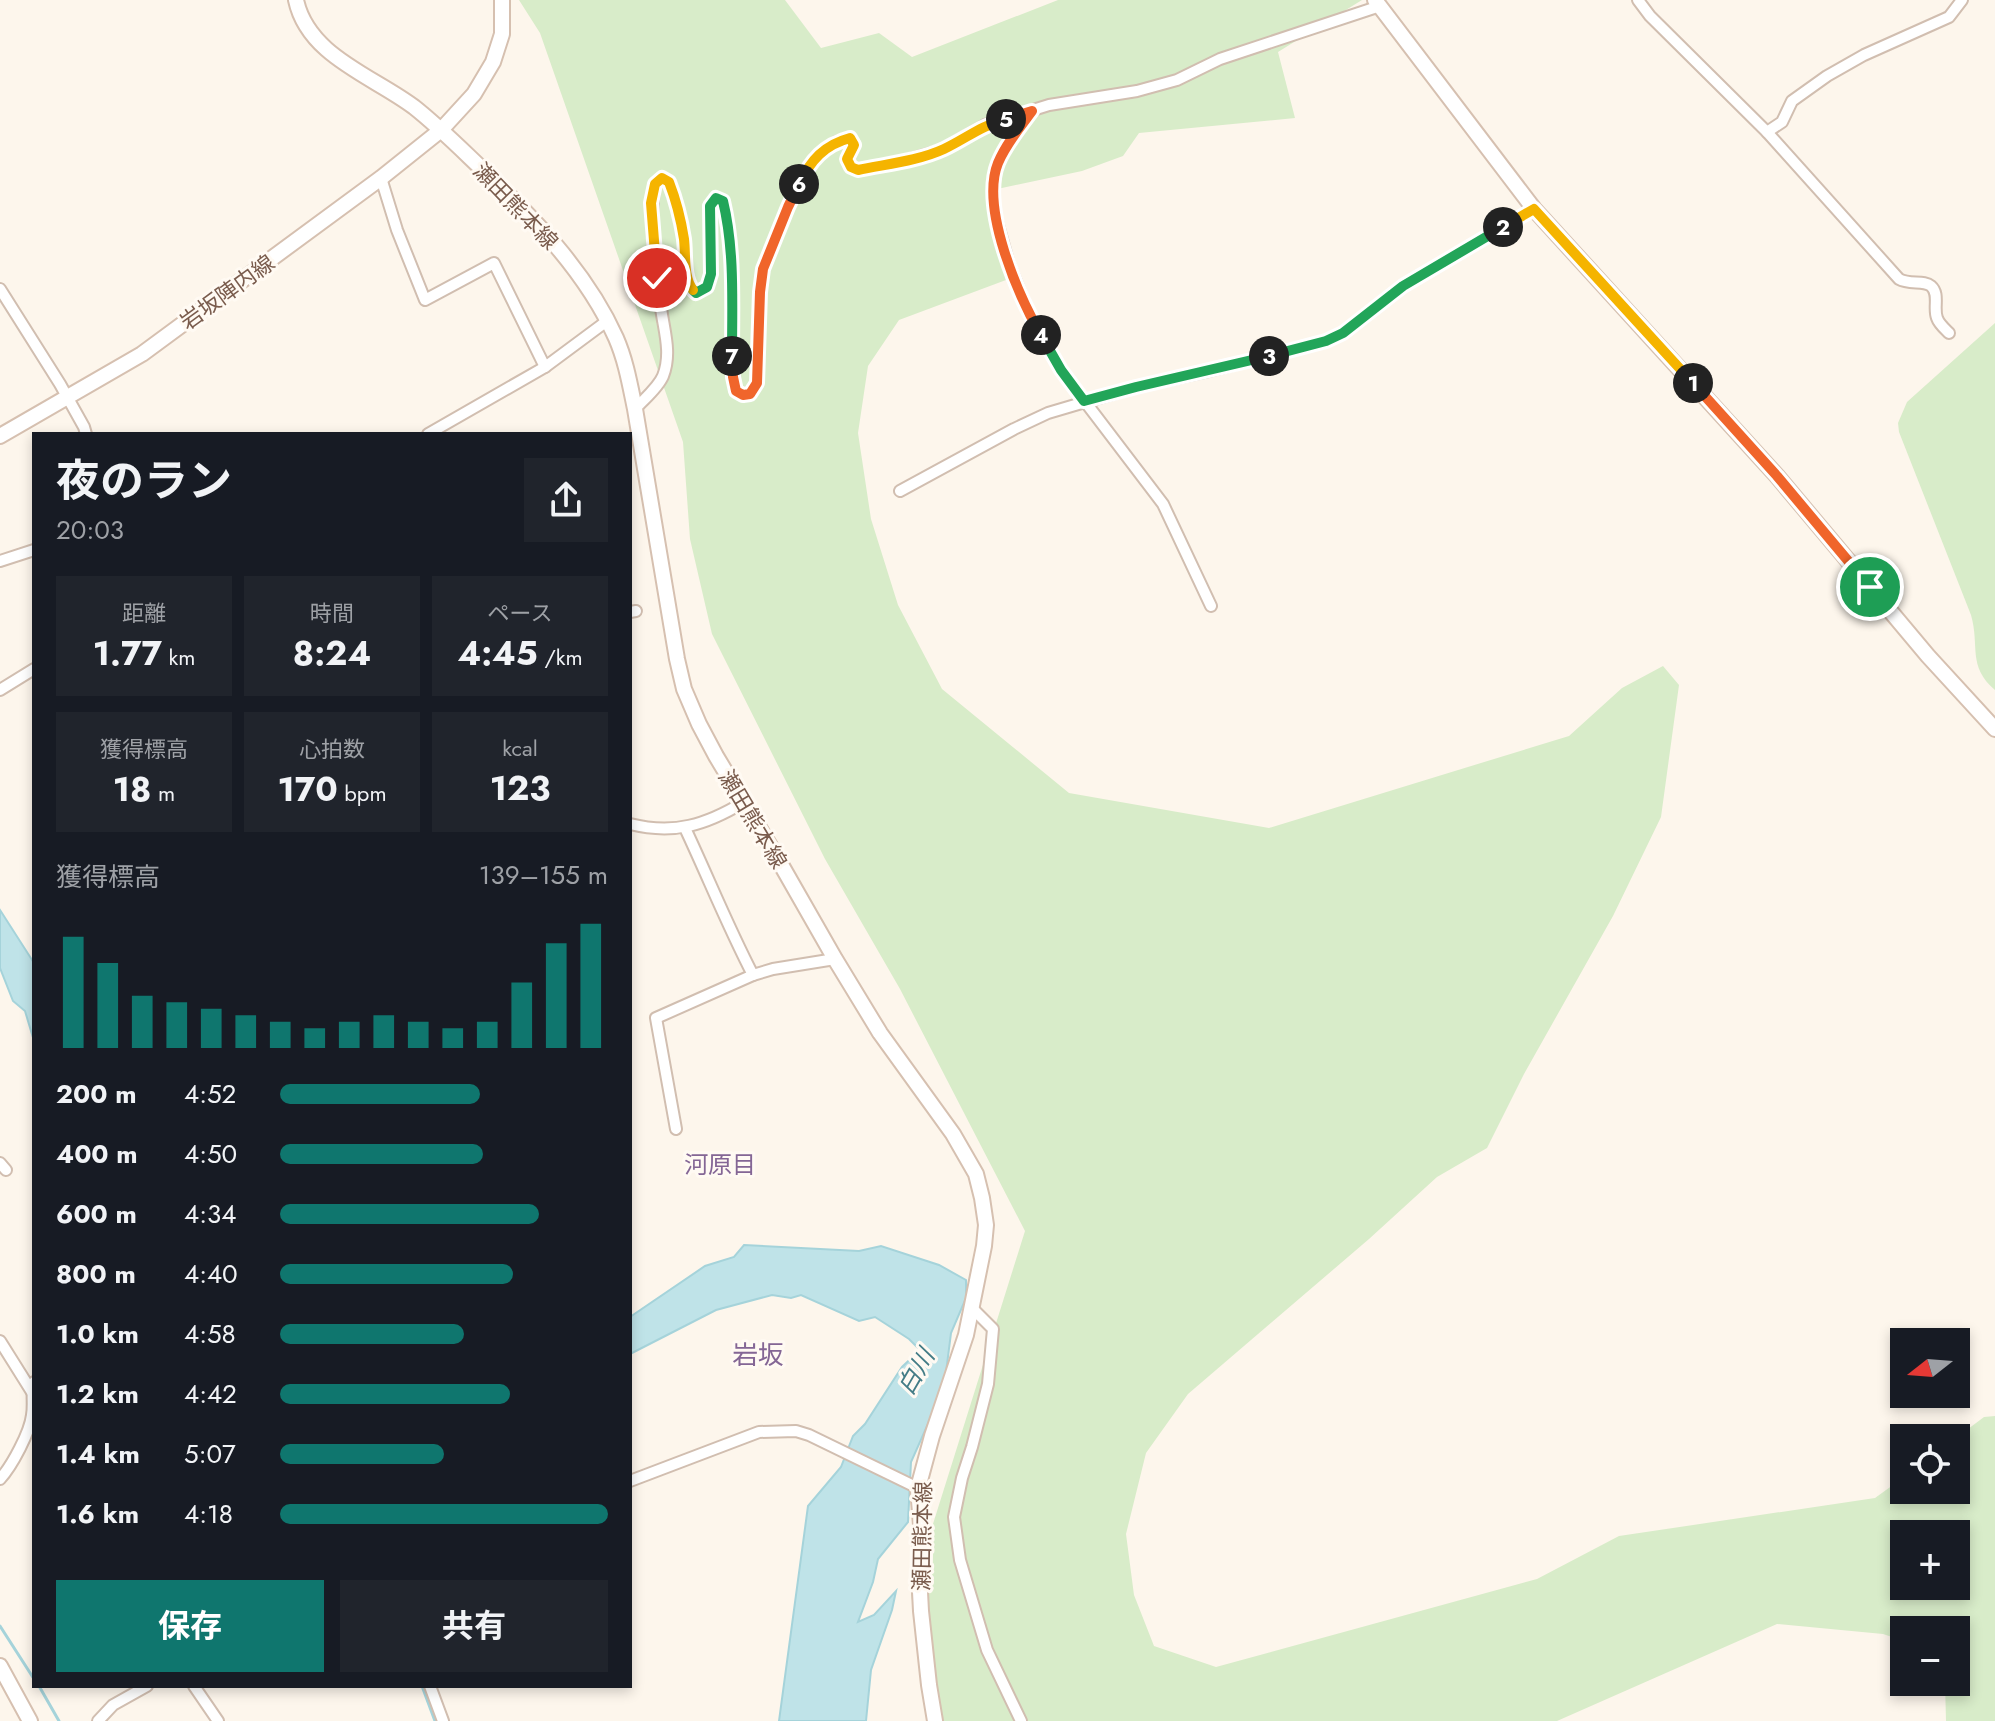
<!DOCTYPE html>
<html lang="ja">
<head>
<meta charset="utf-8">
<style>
  :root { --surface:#171b24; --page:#20242c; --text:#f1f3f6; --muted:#9ea1a6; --accent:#0f766e }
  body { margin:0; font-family:Jost,"Noto Sans JP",sans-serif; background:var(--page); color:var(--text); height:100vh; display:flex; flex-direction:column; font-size:30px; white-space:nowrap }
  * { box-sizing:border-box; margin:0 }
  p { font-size:26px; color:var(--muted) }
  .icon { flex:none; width:44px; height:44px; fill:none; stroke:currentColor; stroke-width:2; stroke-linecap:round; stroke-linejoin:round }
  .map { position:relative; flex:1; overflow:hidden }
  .sheet { position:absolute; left:32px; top:432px; width:600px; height:1256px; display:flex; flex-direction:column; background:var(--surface); border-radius:0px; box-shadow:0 4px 12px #0003 }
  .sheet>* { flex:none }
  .needle { width:52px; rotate:253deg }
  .controls { position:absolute; left:1890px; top:1328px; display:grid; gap:16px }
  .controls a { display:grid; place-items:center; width:80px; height:80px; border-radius:0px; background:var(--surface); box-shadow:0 4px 12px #0003; font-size:40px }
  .pin { position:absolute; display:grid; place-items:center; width:68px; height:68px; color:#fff; margin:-34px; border:4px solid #fff; border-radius:50%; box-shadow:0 2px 8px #0007 }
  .km { position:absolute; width:40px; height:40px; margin:-20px; border-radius:50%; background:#222; color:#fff; font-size:22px; line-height:40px; text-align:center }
  .round { display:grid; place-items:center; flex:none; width:84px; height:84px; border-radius:0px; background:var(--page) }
  .head { display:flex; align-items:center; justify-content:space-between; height:136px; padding:0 24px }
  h1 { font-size:44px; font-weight:700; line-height:60px }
  .metrics { display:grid; grid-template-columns:repeat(3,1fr); gap:12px; height:136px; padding:8px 24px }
  .metrics div { display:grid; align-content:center; border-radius:0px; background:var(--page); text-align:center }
  .metrics b { font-size:34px; font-weight:700 }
  .metrics small { font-size:22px; font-weight:400 }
  .metrics p { font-size:22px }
  .chart { height:224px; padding:16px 24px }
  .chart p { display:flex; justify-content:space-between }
  .chart svg { width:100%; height:144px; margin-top:8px; stroke:var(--accent); stroke-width:6 }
  .action { display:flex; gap:16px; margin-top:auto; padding:16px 24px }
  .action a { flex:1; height:92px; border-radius:0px; background:var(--accent); color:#fff; font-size:32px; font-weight:700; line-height:92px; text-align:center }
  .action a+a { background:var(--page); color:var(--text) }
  ul { padding:0 24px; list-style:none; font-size:26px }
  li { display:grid; grid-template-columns:128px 96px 1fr; align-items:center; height:60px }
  li i { height:20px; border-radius:10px; background:var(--accent) }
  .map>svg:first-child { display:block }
  .green { fill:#d8ecc9; fill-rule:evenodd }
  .water { fill:#bfe3e8; stroke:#a5d3da; stroke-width:2 }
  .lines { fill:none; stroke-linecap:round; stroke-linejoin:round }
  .stream { stroke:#a5d3da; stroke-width:3 }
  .street-casing { stroke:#d1beb0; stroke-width:14 }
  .secondary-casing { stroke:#d6c0b0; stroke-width:18 }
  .street { stroke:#fff; stroke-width:10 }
  .secondary { stroke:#fff; stroke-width:14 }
  .split-1-casing { stroke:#fff; stroke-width:16 }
  .split-2-casing { stroke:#fff; stroke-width:16 }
  .split-3-casing { stroke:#fff; stroke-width:16 }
  .split-4-casing { stroke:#fff; stroke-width:16 }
  .split-5-casing { stroke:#fff; stroke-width:16 }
  .split-6-casing { stroke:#fff; stroke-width:16 }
  .split-7-casing { stroke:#fff; stroke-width:16 }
  .split-8-casing { stroke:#fff; stroke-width:16 }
  .split-9-casing { stroke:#fff; stroke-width:16 }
  .split-1 { stroke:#f0652b; stroke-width:10 }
  .split-2 { stroke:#f5b400; stroke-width:10 }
  .split-3 { stroke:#22a559; stroke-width:10 }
  .split-4 { stroke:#22a559; stroke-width:10 }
  .split-5 { stroke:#f0652b; stroke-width:10 }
  .split-6 { stroke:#f5b400; stroke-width:10 }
  .split-7 { stroke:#f0652b; stroke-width:10 }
  .split-8 { stroke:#22a559; stroke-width:10 }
  .split-9 { stroke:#f5b400; stroke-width:10 }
  .labels { text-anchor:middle; stroke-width:6; stroke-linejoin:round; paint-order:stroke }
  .street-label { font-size:22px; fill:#7a5c4d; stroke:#fffaf3 }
  .neighbourhood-label { font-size:24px; fill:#846695; stroke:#fffaf3 }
  .water-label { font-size:24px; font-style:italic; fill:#437c86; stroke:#fffaf3 }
  .quarter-label { font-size:26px; fill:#846695; stroke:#fffaf3 }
</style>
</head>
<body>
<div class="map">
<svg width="1995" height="1721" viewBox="0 0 1995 1721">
  <rect width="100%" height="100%" fill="#fdf6ec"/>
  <!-- green -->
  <g class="green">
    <path d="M519 0H785L821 48 879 33 912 57 1058 0H1362L1278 52 1295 118 1139 133 1123 156 1082 171 988 191 1006 280 899 320 868 366 858 433 871 519 898 605 942 689 1069 793 1269 828 1569 736 1622 688 1663 666 1679 685 1661 817 1613 916 1524 1074 1487 1148 1437 1177 1369 1239 1188 1394 1146 1453 1126 1534 1134 1595 1154 1646 1216 1667 1537 1579 1619 1536 1875 1498 1904 1477V1490H1956V1438L1984 1417 1995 1416V1721H1946L1945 1682H1956V1630H1904V1641L1883 1634 1777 1624 1557 1721H930L911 1594 1025 1231 900 989 825 859 712 634 690 539 683 442 540 33ZM1904 1534H1956V1586H1904Z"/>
    <path d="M1995 323V690C1967 666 1980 646 1971 615L1899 432 1898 423 1907 402Z"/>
  </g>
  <!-- water -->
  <g class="water">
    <polygon points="0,910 34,963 34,1041 25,1011 13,1001 0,968"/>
    <polygon points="744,1245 859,1251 881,1246 939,1265 966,1280 966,1298 951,1333 944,1388 911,1462 908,1522 878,1559 873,1582 858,1622 874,1615 896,1591 892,1610 871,1670 866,1721 779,1721 808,1506 841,1467 853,1436 865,1424 902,1367 920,1350 909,1339 875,1317 859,1321 801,1295 791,1298 772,1295 716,1310 630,1354 630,1317 705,1266 734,1257"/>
  </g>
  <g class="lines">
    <!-- stream -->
    <g class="stream">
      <polyline points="0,1626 34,1679"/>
      <polyline points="39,1686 59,1721"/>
      <polyline points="422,1686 435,1721"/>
    </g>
    <defs>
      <g id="street">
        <path d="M1638 0 1650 16 1767 132 1899 279C1909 285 1924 280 1931 286 1940 294 1933 308 1937 318 1939 324 1945 329 1949 333"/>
        <polyline points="1032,111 1010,140 998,164 993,181 993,199 996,218 1009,264 1030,316 1061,370 1163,504 1211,606"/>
        <polyline points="1767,132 1782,122 1792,101 1827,76 1864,55 1949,17 1962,0"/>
        <polyline points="381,178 397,230 425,300 494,263 545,367"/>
        <polyline points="0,289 60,384 84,427 86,434"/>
        <path d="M635 409C644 399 658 388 663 376 672 353 664 331 661 308 656 268 648 223 655 184L662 178 669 182 678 211 684 238 687 279 690 288 696 293 707 287 711 274 710 206 716 198 723 201C737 258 732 319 733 377L736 391 743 395 750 394 757 383 760 292 763 269 788 207 807 168 816 157 836 142 850 138 854 145 847 159 851 167 858 170 907 160 942 150 985 125 1049 105 1137 91 1177 80 1220 59 1380 6"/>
        <polyline points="428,434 545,367 607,321"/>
        <polyline points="900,491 1014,429 1048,413 1136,387 1205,372 1326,341 1343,333 1403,286 1534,209"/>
        <polyline points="0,561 34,550"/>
        <polyline points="630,612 636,611"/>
        <polyline points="0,690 34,669"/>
        <path d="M630 824C674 835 706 825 744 802"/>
        <path d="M685 828C708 877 728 927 753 975"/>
        <polyline points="676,1129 656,1018 753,975 773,969 835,959"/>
        <polyline points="0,1163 6,1170"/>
        <polyline points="971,1307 993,1329 988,1384 972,1447 962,1478 954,1517 960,1560 987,1650 1021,1721"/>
        <polyline points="0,1341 32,1392"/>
        <path d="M0 1479C12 1466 30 1432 32 1415 34 1404 31 1393 34 1382"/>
        <polyline points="630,1481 759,1432 796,1431 809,1435 918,1488"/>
        <polyline points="194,1686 218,1721"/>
        <polyline points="430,1686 443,1721"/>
        <polyline points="98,1721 113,1705 147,1686"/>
      </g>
      <g id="secondary">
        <path d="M296 0C308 56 373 76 414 107 438 126 459 147 481 168 533 218 586 271 616 338 626 361 630 385 635 409L677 659 684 689 699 724 716 756 779 861 835 959 880 1033 953 1134 976 1174 982 1198 986 1225 984 1246 966 1335 932 1436 918 1488 921 1525 919 1573 921 1611 929 1685 935 1721"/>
        <polyline points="1375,0 1534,209 1777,476 1928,656 1995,729"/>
        <polyline points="0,436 142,354 381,178 441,130 474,94 493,62 502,34 502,0"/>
        <polyline points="0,1666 30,1721"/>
      </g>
    </defs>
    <!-- street casing -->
    <use href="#street" class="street-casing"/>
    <!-- secondary casing -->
    <use href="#secondary" class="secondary-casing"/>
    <!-- street -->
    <use href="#street" class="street"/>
    <!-- secondary -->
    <use href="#secondary" class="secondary"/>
  </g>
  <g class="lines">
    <defs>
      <polyline id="split-1" points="1693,383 1777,476 1870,587"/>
      <polyline id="split-2" points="1503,227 1534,209 1693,383"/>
      <polyline id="split-3" points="1269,356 1326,341 1343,333 1403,286 1503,227"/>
      <polyline id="split-4" points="1041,335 1061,370 1084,401 1136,387 1269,356"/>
      <path id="split-5" d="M1006 119 1032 111C1020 127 1006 144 998 163 980 208 1018 295 1041 335"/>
      <path id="split-6" d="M799 184C811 160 824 145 850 138L854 145 847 159 851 167 858 170C886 164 918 161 944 149 967 138 980 126 1006 119"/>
      <polyline id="split-7" points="732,356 733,377 736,391 743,395 750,394 757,383 760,292 763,269 788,207 799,184"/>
      <path id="split-8" d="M693 290 696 293 707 287 711 274 710 206 716 198 723 201C735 251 732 305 732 356"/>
      <path id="split-9" d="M657 278 651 203 655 184 662 178 669 182C676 200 681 220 684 239 686 256 683 277 693 290"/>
    </defs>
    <!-- split-1 casing -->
    <use href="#split-1" class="split-1-casing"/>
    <!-- split-2 casing -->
    <use href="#split-2" class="split-2-casing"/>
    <!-- split-3 casing -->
    <use href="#split-3" class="split-3-casing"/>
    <!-- split-4 casing -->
    <use href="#split-4" class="split-4-casing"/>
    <!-- split-5 casing -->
    <use href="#split-5" class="split-5-casing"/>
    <!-- split-6 casing -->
    <use href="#split-6" class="split-6-casing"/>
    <!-- split-7 casing -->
    <use href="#split-7" class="split-7-casing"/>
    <!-- split-8 casing -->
    <use href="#split-8" class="split-8-casing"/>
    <!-- split-9 casing -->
    <use href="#split-9" class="split-9-casing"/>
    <!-- split-1 -->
    <use href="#split-1" class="split-1"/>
    <!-- split-2 -->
    <use href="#split-2" class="split-2"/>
    <!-- split-3 -->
    <use href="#split-3" class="split-3"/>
    <!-- split-4 -->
    <use href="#split-4" class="split-4"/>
    <!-- split-5 -->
    <use href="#split-5" class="split-5"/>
    <!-- split-6 -->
    <use href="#split-6" class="split-6"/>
    <!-- split-7 -->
    <use href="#split-7" class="split-7"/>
    <!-- split-8 -->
    <use href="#split-8" class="split-8"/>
    <!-- split-9 -->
    <use href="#split-9" class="split-9"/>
  </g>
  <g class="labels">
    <!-- street labels -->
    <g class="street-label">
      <text transform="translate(516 206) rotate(46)" y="8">瀬田熊本線</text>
      <text transform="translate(227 292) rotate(-36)" y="8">岩坂陣内線</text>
      <text transform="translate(753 819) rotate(59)" y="8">瀬田熊本線</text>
      <text transform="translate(922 1536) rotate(-89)" y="8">瀬田熊本線</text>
    </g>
    <!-- neighbourhood labels -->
    <g class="neighbourhood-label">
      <text x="720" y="1173">河原目</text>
    </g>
    <!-- water labels -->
    <g class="water-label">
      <text transform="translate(916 1372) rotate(-60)" y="8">白川</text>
    </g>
    <!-- quarter labels -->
    <g class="quarter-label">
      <text x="758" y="1364">岩坂</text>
    </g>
  </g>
</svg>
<div class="controls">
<a><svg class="needle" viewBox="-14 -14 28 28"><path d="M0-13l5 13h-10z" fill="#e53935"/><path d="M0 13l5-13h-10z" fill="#9ea1a6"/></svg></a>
<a><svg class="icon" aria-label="locate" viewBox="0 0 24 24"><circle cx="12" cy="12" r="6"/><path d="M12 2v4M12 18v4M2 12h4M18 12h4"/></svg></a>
<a>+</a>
<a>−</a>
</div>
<div class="pin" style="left:1870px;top:587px;background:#1e9e55"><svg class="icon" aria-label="arrive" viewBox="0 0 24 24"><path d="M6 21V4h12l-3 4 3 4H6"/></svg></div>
<div class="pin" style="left:657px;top:278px;background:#d93025"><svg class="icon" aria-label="check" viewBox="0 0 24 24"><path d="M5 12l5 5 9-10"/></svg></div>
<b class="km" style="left:1693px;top:383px">1</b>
<b class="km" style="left:1503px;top:227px">2</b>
<b class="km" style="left:1269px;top:356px">3</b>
<b class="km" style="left:1041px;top:335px">4</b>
<b class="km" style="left:1006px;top:119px">5</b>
<b class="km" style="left:799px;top:184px">6</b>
<b class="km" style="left:732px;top:356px">7</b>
<section class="sheet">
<div class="head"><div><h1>夜のラン</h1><p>20:03</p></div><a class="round"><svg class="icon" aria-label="share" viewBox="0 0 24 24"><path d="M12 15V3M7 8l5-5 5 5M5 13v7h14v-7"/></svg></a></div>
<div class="metrics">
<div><p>距離</p><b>1.77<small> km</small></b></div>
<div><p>時間</p><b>8:24</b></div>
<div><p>ペース</p><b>4:45<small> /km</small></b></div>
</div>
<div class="metrics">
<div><p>獲得標高</p><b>18<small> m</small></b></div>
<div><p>心拍数</p><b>170<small> bpm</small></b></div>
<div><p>kcal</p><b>123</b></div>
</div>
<div class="chart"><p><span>獲得標高</span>139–155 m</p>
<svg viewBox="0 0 160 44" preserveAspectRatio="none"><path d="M5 44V10M15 44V18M25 44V28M35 44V30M45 44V32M55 44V34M65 44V36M75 44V38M85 44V36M95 44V34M105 44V36M115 44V38M125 44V36M135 44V24M145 44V12M155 44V6"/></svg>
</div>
<ul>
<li><b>200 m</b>4:52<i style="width:61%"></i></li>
<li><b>400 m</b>4:50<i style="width:62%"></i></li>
<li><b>600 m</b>4:34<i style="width:79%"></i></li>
<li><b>800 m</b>4:40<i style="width:71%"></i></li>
<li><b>1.0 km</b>4:58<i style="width:56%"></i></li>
<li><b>1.2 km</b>4:42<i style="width:70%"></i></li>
<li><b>1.4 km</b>5:07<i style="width:50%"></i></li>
<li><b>1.6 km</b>4:18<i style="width:100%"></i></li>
</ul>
<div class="action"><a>保存</a><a>共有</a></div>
</section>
</div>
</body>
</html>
